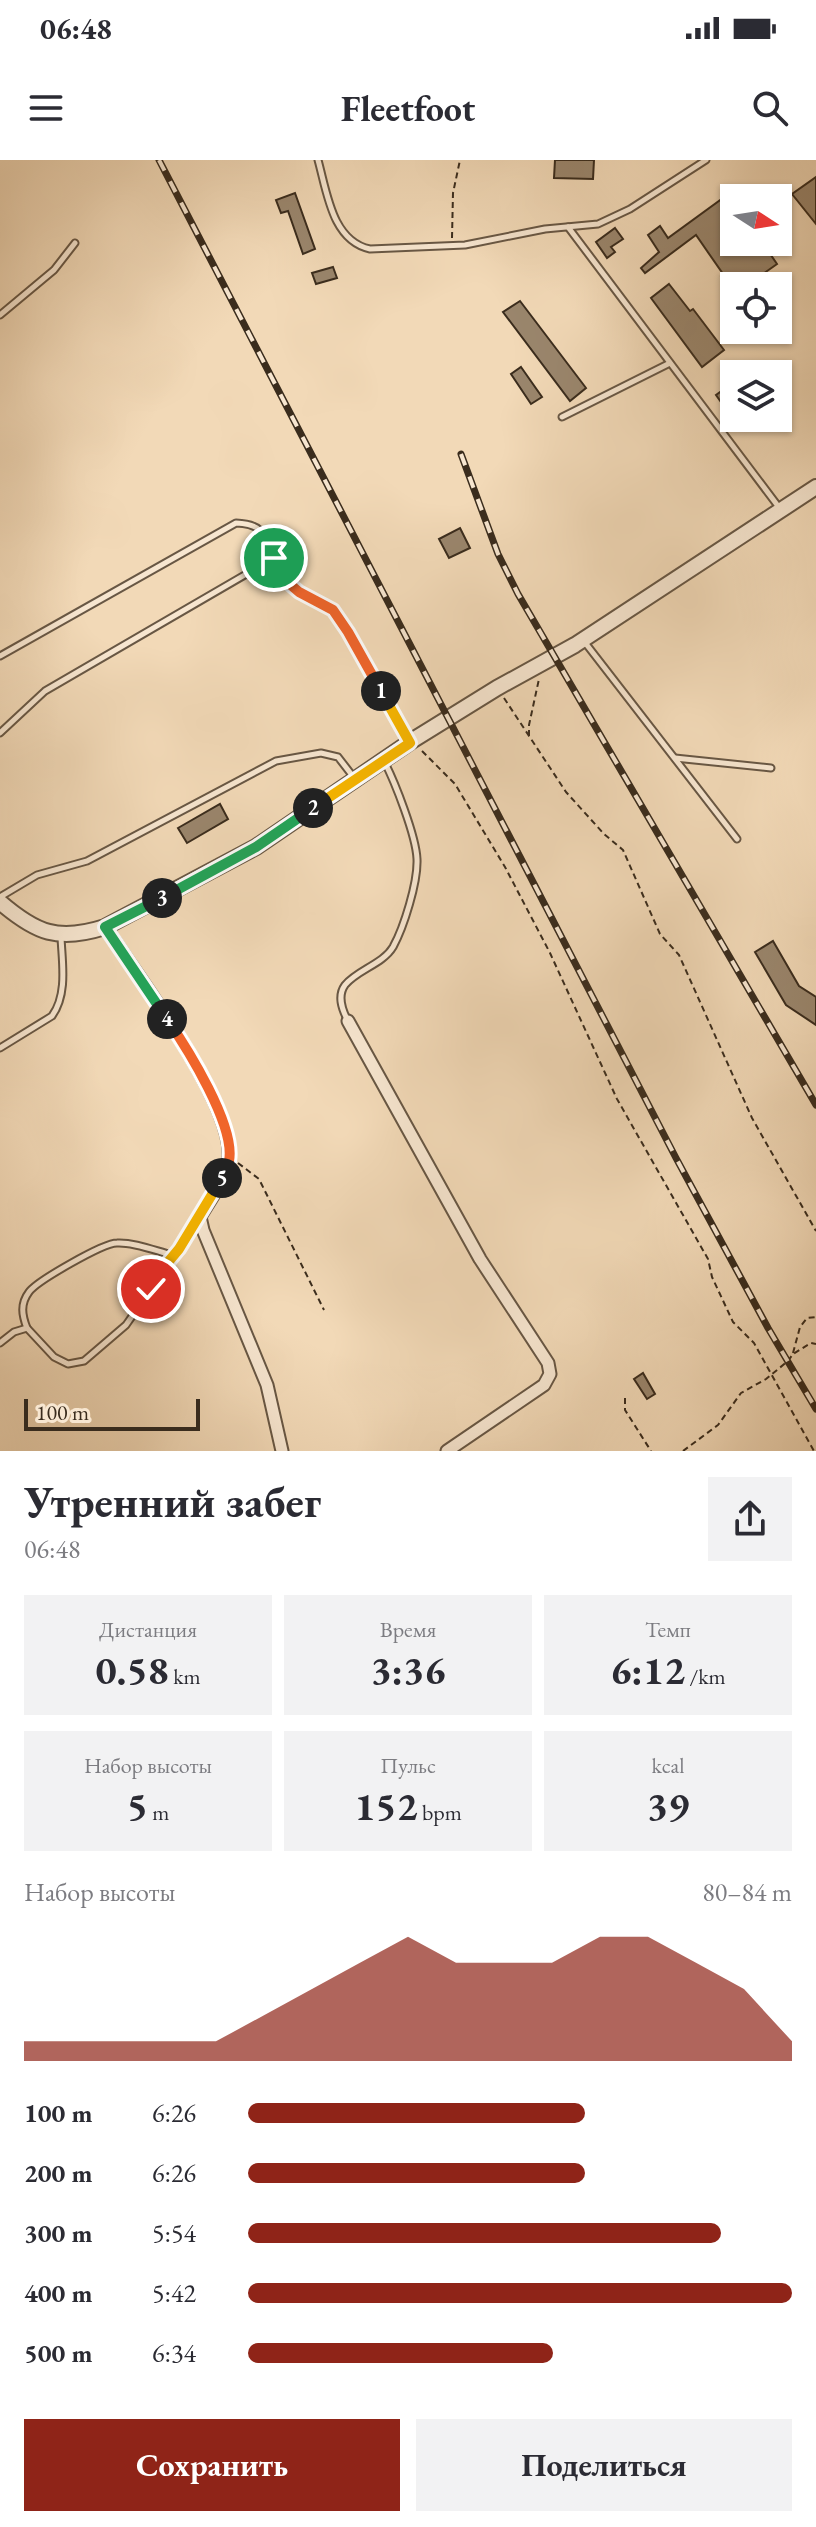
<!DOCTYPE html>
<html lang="ru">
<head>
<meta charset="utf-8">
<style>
  :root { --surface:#fff; --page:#f2f2f3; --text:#2b2b33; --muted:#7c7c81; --accent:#8f2418 }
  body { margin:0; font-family:"EB Garamond",serif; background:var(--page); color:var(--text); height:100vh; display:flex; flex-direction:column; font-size:30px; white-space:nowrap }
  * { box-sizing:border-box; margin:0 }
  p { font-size:26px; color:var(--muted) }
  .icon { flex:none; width:44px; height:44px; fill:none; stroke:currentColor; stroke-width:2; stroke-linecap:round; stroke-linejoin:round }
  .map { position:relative; height:1291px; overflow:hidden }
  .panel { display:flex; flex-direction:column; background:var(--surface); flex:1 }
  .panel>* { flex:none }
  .needle { width:52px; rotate:102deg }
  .controls { position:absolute; left:720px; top:24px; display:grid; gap:16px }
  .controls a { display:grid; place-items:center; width:72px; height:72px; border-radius:0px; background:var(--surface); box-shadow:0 2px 6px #0004; font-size:40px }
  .scale { position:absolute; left:24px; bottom:20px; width:176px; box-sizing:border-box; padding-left:8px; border:4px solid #3a2c1d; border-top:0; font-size:22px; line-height:28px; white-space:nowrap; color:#3a2c1d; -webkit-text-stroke:6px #f7e6d0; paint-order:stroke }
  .pin { position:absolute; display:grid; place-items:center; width:68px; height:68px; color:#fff; margin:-34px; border:4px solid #fff; border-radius:50%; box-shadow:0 2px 8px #0007 }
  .km { position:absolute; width:40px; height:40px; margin:-20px; border-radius:50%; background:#222; color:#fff; font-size:22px; line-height:40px; text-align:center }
  .round { display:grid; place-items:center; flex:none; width:84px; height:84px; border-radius:0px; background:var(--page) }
  .overview { display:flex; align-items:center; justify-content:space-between; height:136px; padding:0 24px }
  h1 { font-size:44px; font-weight:700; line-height:60px }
  .figures { display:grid; grid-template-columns:repeat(3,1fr); gap:12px; height:136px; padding:8px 24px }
  .figures div { display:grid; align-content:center; border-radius:0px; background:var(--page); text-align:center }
  .figures b { font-size:40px; font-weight:700 }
  .figures small { font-size:22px; font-weight:400 }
  .figures p { font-size:22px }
  .chart { height:224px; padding:16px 24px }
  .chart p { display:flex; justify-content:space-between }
  .chart svg { width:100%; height:144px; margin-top:8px; fill:var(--accent); opacity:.7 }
  .action { display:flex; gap:16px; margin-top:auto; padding:16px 24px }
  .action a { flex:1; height:92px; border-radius:0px; background:var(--accent); color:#fff; font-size:32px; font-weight:700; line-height:92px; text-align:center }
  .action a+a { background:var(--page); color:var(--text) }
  ul { padding:0 24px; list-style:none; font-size:26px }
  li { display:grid; grid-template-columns:128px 96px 1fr; align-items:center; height:60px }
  li i { height:20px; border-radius:10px; background:var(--accent) }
  .status { display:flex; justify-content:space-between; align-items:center; height:56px; padding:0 40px; background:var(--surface); direction:ltr }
  .status svg { height:22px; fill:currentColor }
  header { display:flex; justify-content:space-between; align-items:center; height:104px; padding:0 24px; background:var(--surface); font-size:36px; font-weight:700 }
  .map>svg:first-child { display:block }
  .building { fill:#9a866d; stroke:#3a2c1d; stroke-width:2 }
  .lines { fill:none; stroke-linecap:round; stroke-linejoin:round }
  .service-casing { stroke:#685744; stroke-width:9 }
  .minor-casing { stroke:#685744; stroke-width:15 }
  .tertiary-casing { stroke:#685744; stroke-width:18 }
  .path { stroke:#3a2c1d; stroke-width:2; stroke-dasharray:6 4; stroke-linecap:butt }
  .service { stroke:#f7e6d0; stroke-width:5 }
  .minor { stroke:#f7e6d0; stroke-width:11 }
  .tertiary { stroke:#f7e6d0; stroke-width:14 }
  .rail-casing { stroke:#3a2c1d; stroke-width:7 }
  .rail { stroke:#f7e6d0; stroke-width:4; stroke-dasharray:12; stroke-linecap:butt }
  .split-1-casing { stroke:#fff; stroke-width:16 }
  .split-2-casing { stroke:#fff; stroke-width:16 }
  .split-3-casing { stroke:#fff; stroke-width:16 }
  .split-4-casing { stroke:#fff; stroke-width:16 }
  .split-5-casing { stroke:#fff; stroke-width:16 }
  .split-6-casing { stroke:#fff; stroke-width:16 }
  .split-1 { stroke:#f0652b; stroke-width:10 }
  .split-2 { stroke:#f5b400; stroke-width:10 }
  .split-3 { stroke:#22a559; stroke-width:10 }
  .split-4 { stroke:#22a559; stroke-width:10 }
  .split-5 { stroke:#f0652b; stroke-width:10 }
  .split-6 { stroke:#f5b400; stroke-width:10 }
</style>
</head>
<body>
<div class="status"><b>06:48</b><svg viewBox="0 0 49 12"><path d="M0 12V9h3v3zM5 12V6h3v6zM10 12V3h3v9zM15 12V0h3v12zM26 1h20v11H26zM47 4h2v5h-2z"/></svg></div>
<header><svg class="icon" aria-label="menu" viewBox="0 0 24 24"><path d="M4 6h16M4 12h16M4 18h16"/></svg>Fleetfoot<svg class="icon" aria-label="search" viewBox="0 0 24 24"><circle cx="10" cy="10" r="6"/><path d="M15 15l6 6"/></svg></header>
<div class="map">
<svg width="816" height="1291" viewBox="0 0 816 1291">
  <rect width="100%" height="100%" fill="#f2d9b7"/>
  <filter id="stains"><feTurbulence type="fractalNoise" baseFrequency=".0025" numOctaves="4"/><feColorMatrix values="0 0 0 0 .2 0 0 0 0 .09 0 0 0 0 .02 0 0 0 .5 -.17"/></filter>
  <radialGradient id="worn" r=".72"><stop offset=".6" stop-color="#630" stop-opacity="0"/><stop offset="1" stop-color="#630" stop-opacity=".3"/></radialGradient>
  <!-- building -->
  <g class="building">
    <polygon points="555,0 594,0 593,19 554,18"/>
    <polygon points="816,17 816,64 792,34"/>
    <polygon points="734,30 734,82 762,82 777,104 746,126 728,126 721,116 723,114 696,75 645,113 641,108 659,92 648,75 660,66 668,78"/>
    <polygon points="295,33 315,89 303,94 288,51 281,53 276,40"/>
    <polygon points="615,68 623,79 611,87 615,92 607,98 596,82"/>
    <polygon points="333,107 337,118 316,124 312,113"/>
    <polygon points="669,124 690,151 693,149 724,190 702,207 651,138"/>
    <polygon points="520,141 586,228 570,241 503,152"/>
    <polygon points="521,207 542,237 531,244 511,214"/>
    <polygon points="734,222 734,247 728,252 716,235"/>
    <polygon points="460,368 470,388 449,398 439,379"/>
    <polygon points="220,644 228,659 187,683 178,668"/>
    <polygon points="773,781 799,826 816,837 816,865 786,845 755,792"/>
    <polygon points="643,1213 655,1234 647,1239 634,1219"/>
  </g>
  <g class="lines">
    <defs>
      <g id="service">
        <path d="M318 0C327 32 332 81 370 89L465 85 545 69 598 64 630 49 706 0"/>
        <polyline points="568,67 781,350"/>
        <polyline points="0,155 54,110 75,83"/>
        <polyline points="562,257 670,203"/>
        <polyline points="274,398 285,420 299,432 333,450 348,472 408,579"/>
        <polyline points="583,480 737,679"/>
        <path d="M0 496 236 363C264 364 264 375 274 398L45 531 0 573"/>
        <polyline points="675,598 771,608"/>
        <polyline points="0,737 37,715 87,701 276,601 321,593 338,597 355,619"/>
        <path d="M347 859C342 849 337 836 345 825 357 810 383 804 393 787 404 767 418 722 417 699 416 676 395 622 384 601"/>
        <path d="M0 888 52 856C68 834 62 802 61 777"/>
        <path d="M27 1168C22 1155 20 1144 29 1132 37 1121 103 1083 117 1083 134 1082 156 1091 172 1095"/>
        <polyline points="0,1183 14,1172 27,1168 54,1197 68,1204 84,1201 126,1165 151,1129 159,1113 179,1089 200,1057"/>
      </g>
      <g id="minor">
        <path d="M105 767C138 816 232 941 229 996 228 1017 210 1039 200 1057L203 1070 267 1225 282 1291"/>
        <polyline points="348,861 480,1099 548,1203 550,1214 544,1225 447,1291"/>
      </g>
      <path id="tertiary" d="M0 742C36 773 58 782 105 767L256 687 413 580 497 528 575 485 816 327"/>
    </defs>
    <!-- service casing -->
    <use href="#service" class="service-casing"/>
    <!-- minor casing -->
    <use href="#minor" class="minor-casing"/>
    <!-- tertiary casing -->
    <use href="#tertiary" class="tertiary-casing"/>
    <!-- path -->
    <g class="path">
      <polyline points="452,78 453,33 460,0"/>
      <polyline points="504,538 566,632 604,674 623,690 660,774 679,795 752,958 816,1071"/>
      <polyline points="529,576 529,565 539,519"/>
      <polyline points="422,591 455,624 505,707 550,793 617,939 708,1099 712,1117 733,1162 754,1183 814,1291"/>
      <polyline points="238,1003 259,1019 324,1150"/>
      <polyline points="793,1193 800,1167 807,1158 816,1157"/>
      <polyline points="625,1238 625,1250 651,1291"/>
      <polyline points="683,1291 718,1265 741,1233 766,1219 788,1201 793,1194 811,1183 816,1184"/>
    </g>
    <!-- service -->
    <use href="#service" class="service"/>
    <!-- minor -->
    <use href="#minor" class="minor"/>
    <!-- tertiary -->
    <use href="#tertiary" class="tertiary"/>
    <defs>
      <g id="rail">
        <polyline points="159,0 676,998 768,1168 816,1249"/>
        <polyline points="461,294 498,394 518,434 816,945"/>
      </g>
    </defs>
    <!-- rail casing -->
    <use href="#rail" class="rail-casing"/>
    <!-- rail -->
    <use href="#rail" class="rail"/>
  </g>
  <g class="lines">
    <defs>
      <polyline id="split-1" points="274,398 285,420 299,432 333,450 348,472 381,531"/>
      <polyline id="split-2" points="313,648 410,583 381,531"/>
      <polyline id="split-3" points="162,738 256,687 313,648"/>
      <polyline id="split-4" points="162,738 105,767 167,859"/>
      <path id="split-5" d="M167 859C187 888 236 966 229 1001 228 1006 224 1013 222 1018"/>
      <polyline id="split-6" points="151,1129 159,1113 179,1089 222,1018"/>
    </defs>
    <!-- split-1 casing -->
    <use href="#split-1" class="split-1-casing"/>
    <!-- split-2 casing -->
    <use href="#split-2" class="split-2-casing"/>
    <!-- split-3 casing -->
    <use href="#split-3" class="split-3-casing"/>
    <!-- split-4 casing -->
    <use href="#split-4" class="split-4-casing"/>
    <!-- split-5 casing -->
    <use href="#split-5" class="split-5-casing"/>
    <!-- split-6 casing -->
    <use href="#split-6" class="split-6-casing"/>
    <!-- split-1 -->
    <use href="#split-1" class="split-1"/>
    <!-- split-2 -->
    <use href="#split-2" class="split-2"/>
    <!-- split-3 -->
    <use href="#split-3" class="split-3"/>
    <!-- split-4 -->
    <use href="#split-4" class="split-4"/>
    <!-- split-5 -->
    <use href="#split-5" class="split-5"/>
    <!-- split-6 -->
    <use href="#split-6" class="split-6"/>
  </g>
  <rect width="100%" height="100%" filter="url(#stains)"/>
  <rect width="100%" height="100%" fill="url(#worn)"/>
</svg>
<div class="controls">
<a><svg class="needle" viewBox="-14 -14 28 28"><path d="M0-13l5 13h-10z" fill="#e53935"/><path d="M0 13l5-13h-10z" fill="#7c7c81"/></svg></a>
<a><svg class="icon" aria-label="locate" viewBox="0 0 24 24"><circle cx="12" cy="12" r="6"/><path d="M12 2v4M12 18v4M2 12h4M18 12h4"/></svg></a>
<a><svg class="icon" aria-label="layers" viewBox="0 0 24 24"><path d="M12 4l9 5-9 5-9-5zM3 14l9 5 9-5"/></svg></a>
</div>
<div class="scale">100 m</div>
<div class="pin" style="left:274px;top:398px;background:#1e9e55"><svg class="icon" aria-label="arrive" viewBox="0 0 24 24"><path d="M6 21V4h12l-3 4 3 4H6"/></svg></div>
<div class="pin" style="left:151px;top:1129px;background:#d93025"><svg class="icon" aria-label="check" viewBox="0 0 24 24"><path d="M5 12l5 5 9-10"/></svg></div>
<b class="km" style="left:381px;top:531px">1</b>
<b class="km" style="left:313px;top:648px">2</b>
<b class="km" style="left:162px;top:738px">3</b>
<b class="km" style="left:167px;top:859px">4</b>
<b class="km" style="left:222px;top:1018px">5</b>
</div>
<section class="panel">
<div class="overview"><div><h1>Утренний забег</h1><p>06:48</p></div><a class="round"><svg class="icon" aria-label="share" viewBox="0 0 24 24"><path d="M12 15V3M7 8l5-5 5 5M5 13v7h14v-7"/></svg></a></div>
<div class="figures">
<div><p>Дистанция</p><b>0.58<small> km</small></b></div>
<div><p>Время</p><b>3:36</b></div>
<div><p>Темп</p><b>6:12<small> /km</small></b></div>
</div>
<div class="figures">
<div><p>Набор высоты</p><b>5<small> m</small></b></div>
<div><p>Пульс</p><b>152<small> bpm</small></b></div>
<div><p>kcal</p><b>39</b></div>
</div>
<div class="chart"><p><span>Набор высоты</span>80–84 m</p>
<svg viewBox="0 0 160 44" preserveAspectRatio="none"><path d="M0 44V38L10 38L20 38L30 38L40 38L50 30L60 22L70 14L80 6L90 14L100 14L110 14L120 6L130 6L140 14L150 22L160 38V44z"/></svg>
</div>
<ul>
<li><b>100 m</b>6:26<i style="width:62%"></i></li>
<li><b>200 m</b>6:26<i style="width:62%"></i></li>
<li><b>300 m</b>5:54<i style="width:87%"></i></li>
<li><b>400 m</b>5:42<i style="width:100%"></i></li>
<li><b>500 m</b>6:34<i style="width:56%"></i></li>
</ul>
<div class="action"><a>Сохранить</a><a>Поделиться</a></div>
</section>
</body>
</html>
